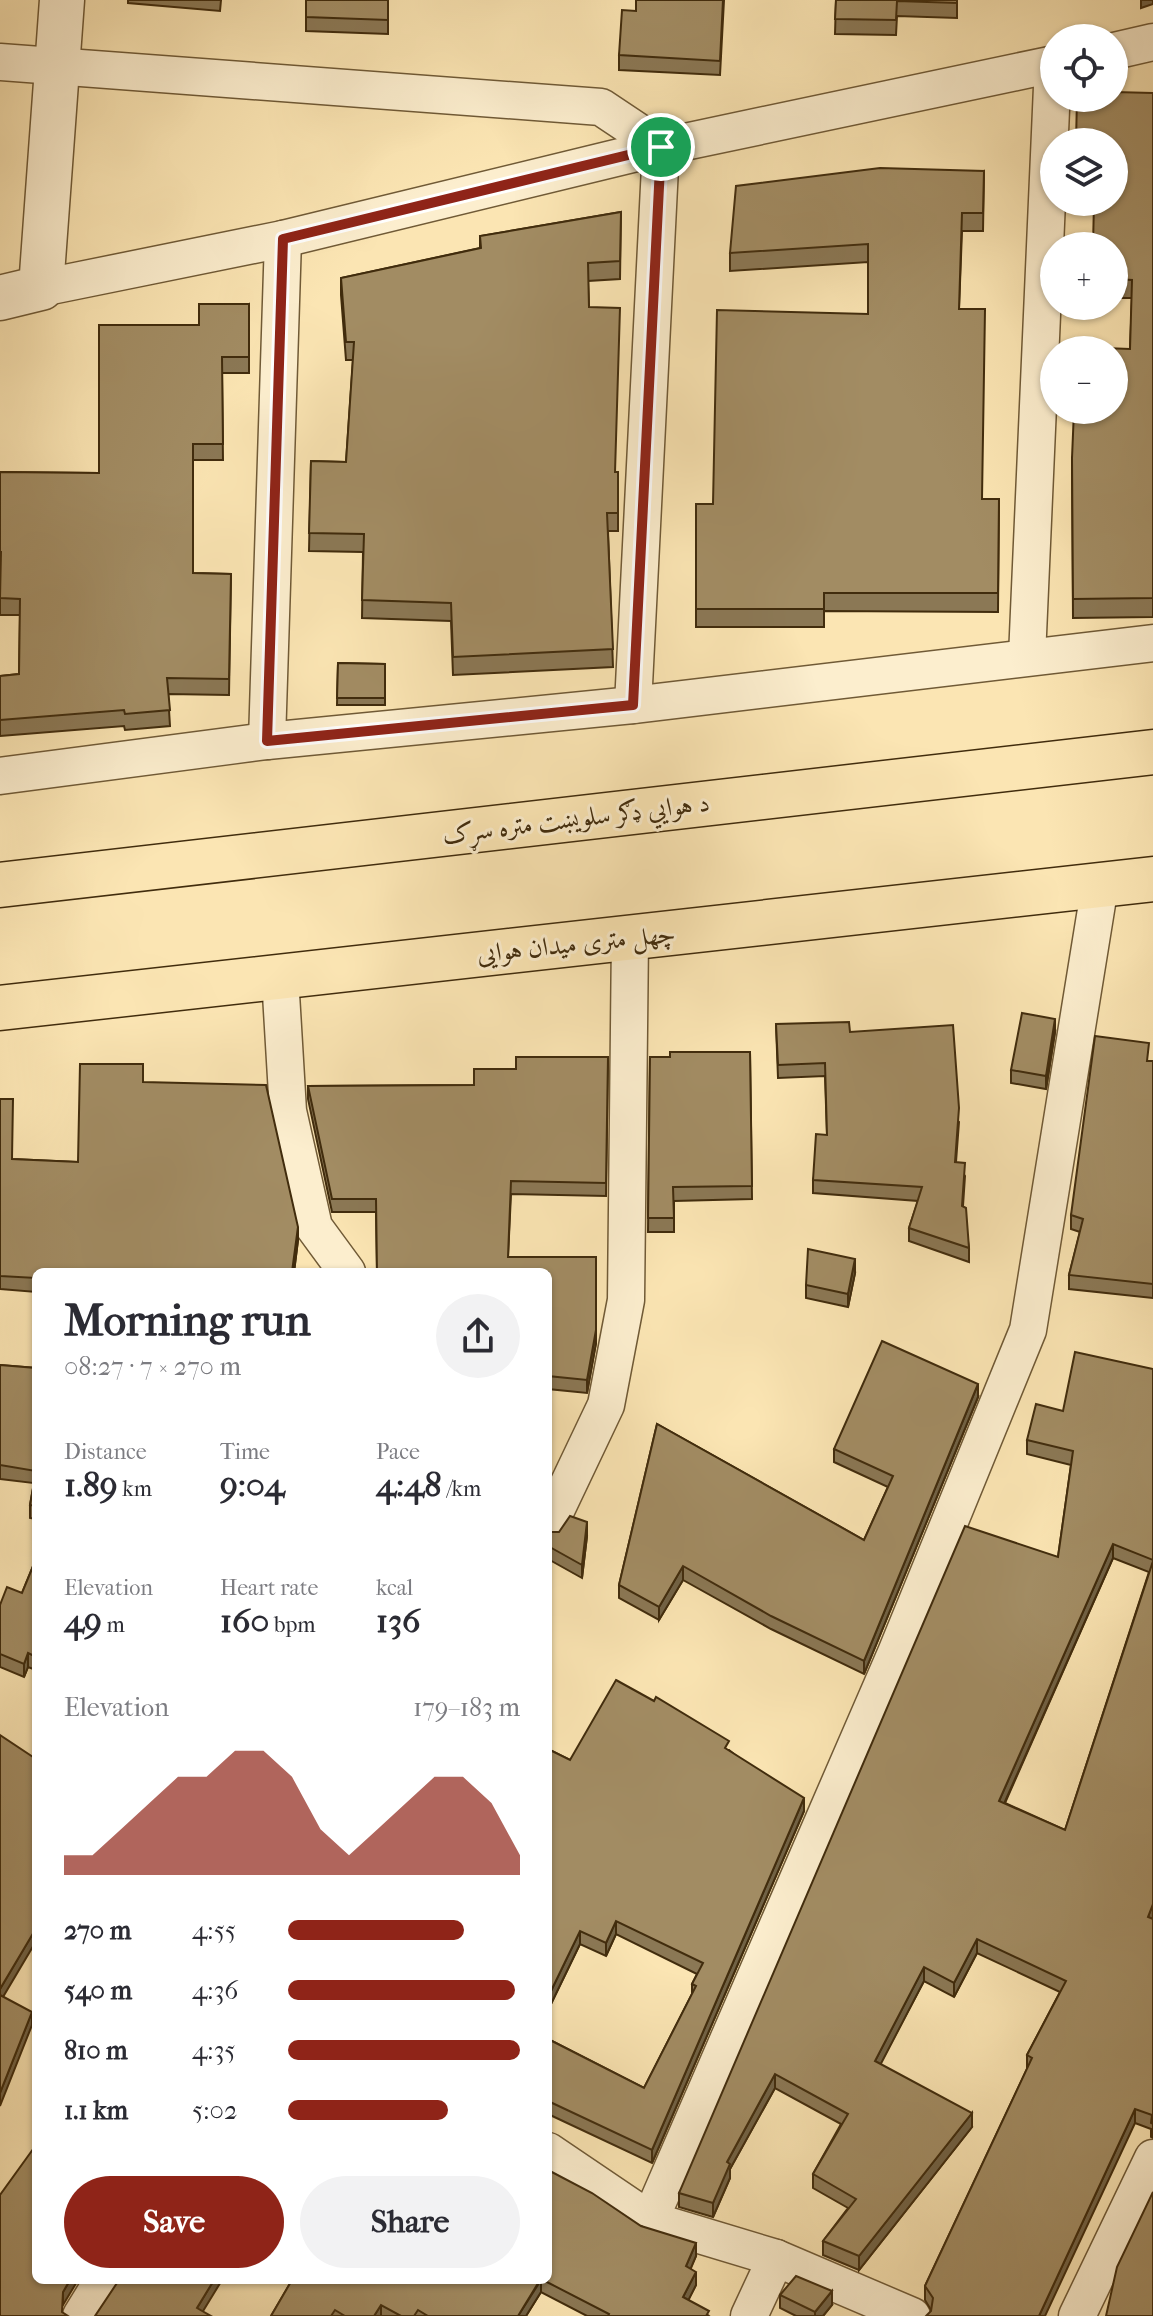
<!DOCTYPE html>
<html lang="en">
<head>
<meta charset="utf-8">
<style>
  :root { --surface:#fff; --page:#f2f2f3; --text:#2b2b33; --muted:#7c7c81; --accent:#8f2418 }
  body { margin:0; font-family:"IM FELL French Canon",Amiri,serif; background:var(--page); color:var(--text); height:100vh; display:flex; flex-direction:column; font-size:30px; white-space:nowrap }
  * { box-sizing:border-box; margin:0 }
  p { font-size:26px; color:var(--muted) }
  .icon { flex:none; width:44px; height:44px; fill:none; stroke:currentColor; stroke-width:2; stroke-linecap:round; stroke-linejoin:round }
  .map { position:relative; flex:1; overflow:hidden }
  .sheet { position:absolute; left:32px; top:1268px; width:520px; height:1016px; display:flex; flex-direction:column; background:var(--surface); border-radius:12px; box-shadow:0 2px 6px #0004 }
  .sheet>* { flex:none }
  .fabs { position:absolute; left:1040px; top:24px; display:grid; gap:16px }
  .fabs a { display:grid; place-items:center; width:88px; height:88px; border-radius:50%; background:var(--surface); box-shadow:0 2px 6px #0004; font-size:40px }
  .pin { position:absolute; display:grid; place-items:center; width:68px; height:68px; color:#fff; margin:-34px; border:4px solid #fff; border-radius:50%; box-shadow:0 2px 8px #0007 }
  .round { display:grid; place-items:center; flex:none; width:84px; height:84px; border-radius:42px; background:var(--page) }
  .headline { display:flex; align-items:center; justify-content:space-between; height:136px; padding:0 32px }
  h1 { font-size:44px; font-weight:800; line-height:60px }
  .figures { display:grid; grid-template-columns:repeat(3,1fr); gap:12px; height:136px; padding:8px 32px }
  .figures div { display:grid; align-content:center }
  .figures b { font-size:34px; font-weight:800 }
  .figures small { font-size:22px; font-weight:400 }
  .figures p { font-size:22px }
  .chart { height:224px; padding:16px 32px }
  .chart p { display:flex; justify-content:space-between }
  .chart svg { width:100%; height:144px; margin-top:8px; fill:var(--accent); opacity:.7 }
  .button { display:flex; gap:16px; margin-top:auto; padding:16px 32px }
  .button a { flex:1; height:92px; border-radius:48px; background:var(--accent); color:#fff; font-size:32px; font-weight:800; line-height:92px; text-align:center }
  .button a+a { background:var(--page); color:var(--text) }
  ul { padding:0 32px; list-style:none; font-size:26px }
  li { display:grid; grid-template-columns:128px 96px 1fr; align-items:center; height:60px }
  li i { height:20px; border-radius:10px; background:var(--accent) }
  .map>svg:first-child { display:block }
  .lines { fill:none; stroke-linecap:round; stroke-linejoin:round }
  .minor-casing { stroke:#705a36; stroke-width:39 }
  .tertiary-casing { stroke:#705a36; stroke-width:47 }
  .primary-casing { stroke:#412c0d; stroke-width:47 }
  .minor { stroke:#fceece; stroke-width:36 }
  .tertiary { stroke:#fceece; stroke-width:44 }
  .primary { stroke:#fbe5b3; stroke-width:44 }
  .wall { fill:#8b7855; stroke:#412c0d; stroke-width:2; fill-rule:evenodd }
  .shaded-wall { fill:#716245; stroke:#412c0d; stroke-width:2 }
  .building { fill:#a28c63; stroke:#412c0d; stroke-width:2 }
  .route-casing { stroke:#fff; stroke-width:16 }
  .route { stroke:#8f2418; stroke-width:10 }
  .labels { text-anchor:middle; stroke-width:6; stroke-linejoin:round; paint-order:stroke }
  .street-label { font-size:26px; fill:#412c0d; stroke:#fceece }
</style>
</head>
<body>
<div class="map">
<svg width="1153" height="2316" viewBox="0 0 1153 2316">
  <rect width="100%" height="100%" fill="#fbe5b3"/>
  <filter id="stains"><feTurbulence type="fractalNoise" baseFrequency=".0025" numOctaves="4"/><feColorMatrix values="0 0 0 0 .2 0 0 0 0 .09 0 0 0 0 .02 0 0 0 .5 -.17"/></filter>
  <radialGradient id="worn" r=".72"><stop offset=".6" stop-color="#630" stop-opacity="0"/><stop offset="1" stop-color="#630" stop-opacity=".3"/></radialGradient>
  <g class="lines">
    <defs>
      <g id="minor">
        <polyline points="1114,51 1153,42"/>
        <polyline points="0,62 601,107 661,147 633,705"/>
        <polyline points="41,288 283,239 661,147 1054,64"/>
        <polyline points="1027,657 1053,64"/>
        <polyline points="267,741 283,239"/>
        <polyline points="0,776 267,741 633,705 1153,643"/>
        <polyline points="280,977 288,1111 314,1227 347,1272"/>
        <polyline points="548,1527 606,1405 626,1300 630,937"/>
        <polyline points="548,2151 650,2220 776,2258 912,2316"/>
        <polyline points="650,2220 896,1653 1028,1330 1100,885"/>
        <polyline points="81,2316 103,2280"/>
        <polyline points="749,2316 776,2258"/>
        <polyline points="1077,2316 1153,2158"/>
      </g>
      <polyline id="tertiary" points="0,298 41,288 62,0"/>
      <g id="primary">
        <polyline points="0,885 1153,752"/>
        <polyline points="0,1008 1153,879"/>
      </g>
    </defs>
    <!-- minor casing -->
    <use href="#minor" class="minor-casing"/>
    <!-- tertiary casing -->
    <use href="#tertiary" class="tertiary-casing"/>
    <!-- primary casing -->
    <use href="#primary" class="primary-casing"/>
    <!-- minor -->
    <use href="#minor" class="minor"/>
    <!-- tertiary -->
    <use href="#tertiary" class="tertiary"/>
    <!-- primary -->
    <use href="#primary" class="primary"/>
  </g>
  <!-- wall -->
  <g class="wall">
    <polygon points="128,0 221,0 220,11 128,3"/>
    <polygon points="306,0 388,0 388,34 306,31"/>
    <polygon points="636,0 724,0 720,75 619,70 619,55 636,11"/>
    <polygon points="836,0 957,0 957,18 897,16 896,35 835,34"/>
    <polygon points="1153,93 1153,617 1073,618 1072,458 1130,349 1132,298 1114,298 1114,246 1094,209 1075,209 1075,202 1114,202"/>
    <polygon points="984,171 983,231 962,231 959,309 982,499 999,499 998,612 824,611 824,627 696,627 696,504 713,504 868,314 868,262 730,271 730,253"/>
    <polygon points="621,212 620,279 588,281 589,307 615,472 618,472 618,531 608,531 613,667 453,675 451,621 362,618 363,552 309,551 311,461 346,462 353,360 346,360 341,295 341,278 480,248 480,236"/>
    <polygon points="249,304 249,373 222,373 223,460 193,460 193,573 231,574 229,695 168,694 170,726 125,730 124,726 0,736 0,676 19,674 20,615 0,615 0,472 99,473 199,325"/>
    <polygon points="338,663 385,664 385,705 337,705"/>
    <polygon points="776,1024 850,1032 959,1122 956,1162 965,1176 963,1206 969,1248 969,1262 909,1241 909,1228 918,1201 813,1193 813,1180 827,1135 825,1076 778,1078"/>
    <polygon points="1055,1032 1046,1089 1011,1083 1011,1070"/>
    <polygon points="750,1052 752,1199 674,1201 674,1232 648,1232 650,1057 670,1057"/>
    <polygon points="516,1057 608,1057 606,1196 511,1194 508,1257 596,1257 596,1343 587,1393 548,1389 548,1272 377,1272 376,1212 332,1212 308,1099 308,1086 474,1085 474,1069 516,1069"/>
    <polygon points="1148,1061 1153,1061 1153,1298 1069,1289 1069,1275 1080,1232 1071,1229 1071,1215"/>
    <polygon points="143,1082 298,1240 294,1272 36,1272 36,1292 0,1289 0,1099 12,1159 78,1162"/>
    <polygon points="855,1273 848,1307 806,1298 806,1285"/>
    <polygon points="0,1365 36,1368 36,1519 30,1518 30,1505 34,1483 0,1479"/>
    <path d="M1153 1369V2138L1151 2137V2129L1135 2123 931 2310 925 2300V2286L1027 2069V2055L1060 1992 977 1953 954 1997 924 1981 880 2064 972 2127 859 2270 823 2255V2241L848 2208 813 2188V2174L841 2124 775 2088 730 2169V2178L713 2217 679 2207V2193L1058 1557 1071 1465 1027 1454V1440L1063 1411ZM1113 1558 1149 1572 1065 1830 1005 1803Z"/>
    <polygon points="978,1397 864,1674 771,1629 683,1580 659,1620 619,1598 619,1585 657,1424 864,1540 888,1487 834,1462 834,1449"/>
    <polygon points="548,1532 587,1536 582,1578 548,1559"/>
    <polygon points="36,1559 36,1670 28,1667 24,1677 0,1667 0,1605 22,1593"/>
    <polygon points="548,1749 570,1760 729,1750 804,1811 652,2163 548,2114 548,2039 644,2088 692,1994 692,1984 697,1974 616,1934 606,1956 580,1944 550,2006 548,2004"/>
    <polygon points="641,2226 696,2256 690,2269 696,2285 688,2300 709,2316 587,2316 541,2292 526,2316 271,2316 292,2280 548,2280"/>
    <polygon points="780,2295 832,2305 823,2316 796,2316 780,2308"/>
  </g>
  <!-- shaded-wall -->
  <g class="shaded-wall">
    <polygon points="1141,0 1153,0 1153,4 1141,8"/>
    <polygon points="1055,1019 1055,1032 1046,1089 1046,1076"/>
    <polygon points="298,1227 298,1240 294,1272 292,1272"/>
    <polygon points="855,1259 855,1273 848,1307 848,1294"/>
    <polygon points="596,1330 596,1343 587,1393 587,1380"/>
    <polygon points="978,1384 978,1397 864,1674 864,1661"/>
    <polygon points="587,1522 587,1536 582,1578 582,1565"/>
    <polygon points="1113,1544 1113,1558 999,1815 999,1801"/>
    <polygon points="683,1566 683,1580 659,1620 659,1607"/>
    <polygon points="28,1653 28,1667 24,1677 24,1664"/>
    <polygon points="804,1798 804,1811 652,2163 652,2150"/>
    <polygon points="1153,1904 1153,1919 1148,1917"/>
    <polygon points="616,1921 616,1934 606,1956 606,1943"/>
    <polygon points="35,1930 35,1943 0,2002 0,1989"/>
    <polygon points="580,1931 580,1944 550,2006 550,1993"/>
    <polygon points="977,1939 977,1953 954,1997 954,1983"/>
    <polygon points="924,1967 924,1981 875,2075 875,2061"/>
    <polygon points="32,2012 32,2025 0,2106 0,2093"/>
    <polygon points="775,2074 775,2088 730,2169 730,2178 713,2217 713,2203 727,2162"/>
    <polygon points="1135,2109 1135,2123 1045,2316 1039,2316"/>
    <polygon points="972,2113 972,2127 859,2270 859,2256"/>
    <polygon points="696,2243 696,2256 686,2280 686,2266"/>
    <polygon points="696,2272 696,2285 683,2311 683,2297"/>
    <polygon points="70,2280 78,2280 63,2305 63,2292"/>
    <polygon points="214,2280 222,2280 200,2316 197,2308"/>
    <polygon points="541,2280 541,2292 526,2316 518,2316"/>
    <polygon points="832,2291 832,2305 823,2316 815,2316 815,2312"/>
    <polygon points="381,2305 381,2316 374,2316"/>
  </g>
  <!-- building -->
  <g class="building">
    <polygon points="306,0 388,0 388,20 306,17"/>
    <polygon points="636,0 723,0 720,61 619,55 622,10 636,11"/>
    <polygon points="836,0 957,0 957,3 897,1 896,20 835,19"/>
    <polygon points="1114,92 1153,93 1153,598 1073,599 1072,458 1074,410 1114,410 1114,350 1077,350 1078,347 1130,349 1132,280 1114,279 1114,246 1093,246 1094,202 1114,202 1114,142 1076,142 1077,98 1114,98"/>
    <polygon points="880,168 984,171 983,213 962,213 959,309 985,309 982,499 999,499 998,593 824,593 824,609 696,609 696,504 713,504 717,310 868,314 868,244 730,253 736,186"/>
    <polygon points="621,212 620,261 588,263 589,307 620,308 615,472 618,472 618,513 607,513 613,649 453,657 451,603 362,600 364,534 309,533 311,461 346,462 354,342 346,342 341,278 481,248 480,236"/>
    <polygon points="199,304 249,304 249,357 222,357 223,444 193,444 193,573 231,574 229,679 167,678 170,710 125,714 124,710 0,720 0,676 19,674 20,599 0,598 1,552 0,552 0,472 99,473 99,325 199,325"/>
    <polygon points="338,663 385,664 385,698 337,698"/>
    <polygon points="1022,1013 1055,1019 1046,1076 1011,1070"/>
    <polygon points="849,1022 850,1032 953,1025 959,1108 955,1162 965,1163 962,1206 966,1208 969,1248 909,1228 922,1187 813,1180 816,1134 827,1135 825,1063 778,1065 776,1024"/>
    <polygon points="1095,1036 1149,1043 1147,1061 1153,1061 1153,1284 1069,1275 1083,1219 1071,1215"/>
    <polygon points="670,1052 750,1052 752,1186 673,1187 674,1218 648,1218 650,1057 670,1057"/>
    <polygon points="516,1057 608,1057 606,1183 511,1181 508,1257 596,1257 596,1330 587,1380 548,1376 548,1272 377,1272 376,1199 332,1199 308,1086 474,1085 474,1069 516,1069"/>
    <polygon points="80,1064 143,1064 143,1082 266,1085 298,1227 292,1272 36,1272 36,1278 0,1276 0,1099 13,1099 12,1159 78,1162"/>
    <polygon points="808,1249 855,1259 848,1294 806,1285"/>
    <polygon points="882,1341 978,1384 864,1661 771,1616 683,1566 659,1607 619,1585 657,1424 864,1540 893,1476 834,1449"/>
    <polygon points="1075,1352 1153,1369 1153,1560 1113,1544 999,1801 1065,1830 1153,1561 1153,1904 1148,1917 1153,1919 1153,2124 1151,2123 1152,2115 1135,2109 1039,2316 926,2316 931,2311 933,2298 925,2286 1032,2058 1027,2055 1066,1981 977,1939 954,1983 924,1967 875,2061 972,2113 859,2256 823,2241 856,2199 813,2174 848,2114 775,2074 727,2162 730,2164 713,2203 679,2193 965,1526 1058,1557 1073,1451 1027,1440 1036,1404 1063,1411"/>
    <polygon points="0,1365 36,1368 36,1506 30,1505 36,1471 0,1465"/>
    <polygon points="570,1516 587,1522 582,1565 548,1546 548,1532 559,1532"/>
    <polygon points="36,1559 36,1657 28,1653 24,1664 0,1654 0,1605 7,1587 22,1593"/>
    <polygon points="616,1680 654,1701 656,1697 729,1741 725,1748 804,1798 652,2150 548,2101 548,2039 644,2088 696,1986 692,1984 703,1963 616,1921 606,1943 580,1931 550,1993 548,1991 548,1749 570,1760"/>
    <polygon points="0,1735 36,1759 36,1931 35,1930 0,1989"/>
    <polygon points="0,1995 32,2012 0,2093"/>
    <polygon points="36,2145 36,2280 70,2280 63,2292 62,2312 68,2316 0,2316 0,2195"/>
    <polygon points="548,2170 592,2193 641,2226 696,2243 686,2266 696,2272 683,2297 709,2311 706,2316 608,2316 609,2314 543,2280 548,2280"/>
    <polygon points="1153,2192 1153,2316 1106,2316 1117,2267"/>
    <polygon points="796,2276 832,2291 815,2312 780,2295"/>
    <polygon points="119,2280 214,2280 197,2308 211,2316 95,2316"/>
    <polygon points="292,2280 540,2280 518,2316 428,2316 418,2310 414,2316 401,2316 381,2305 374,2316 345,2316 335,2310 331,2316 271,2316"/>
  </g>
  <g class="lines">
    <defs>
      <polygon id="route" points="661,147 633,705 267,741 283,239"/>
    </defs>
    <!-- route casing -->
    <use href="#route" class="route-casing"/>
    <!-- route -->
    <use href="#route" class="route"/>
  </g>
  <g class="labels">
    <!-- street labels -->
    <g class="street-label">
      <text transform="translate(576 818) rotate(-7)" y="9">د هوايي ډګر سلویښت متره سړک</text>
      <text transform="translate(576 943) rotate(-6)" y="9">چهل متری میدان هوایی</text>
    </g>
  </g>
  <rect width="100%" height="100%" filter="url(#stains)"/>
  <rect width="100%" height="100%" fill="url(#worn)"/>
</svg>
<div class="fabs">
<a><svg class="icon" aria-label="locate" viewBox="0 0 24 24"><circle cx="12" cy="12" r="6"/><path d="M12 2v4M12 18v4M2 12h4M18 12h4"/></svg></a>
<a><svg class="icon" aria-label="layers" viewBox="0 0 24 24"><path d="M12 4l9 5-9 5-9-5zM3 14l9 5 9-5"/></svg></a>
<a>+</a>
<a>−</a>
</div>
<div class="pin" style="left:661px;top:147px;background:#1e9e55"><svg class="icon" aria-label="arrive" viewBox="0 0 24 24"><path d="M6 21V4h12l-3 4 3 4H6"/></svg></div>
<section class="sheet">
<div class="headline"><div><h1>Morning run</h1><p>08:27 · 7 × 270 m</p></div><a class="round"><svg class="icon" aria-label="share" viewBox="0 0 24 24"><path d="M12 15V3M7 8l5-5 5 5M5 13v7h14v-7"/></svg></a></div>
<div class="figures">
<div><p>Distance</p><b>1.89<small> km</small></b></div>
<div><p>Time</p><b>9:04</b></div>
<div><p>Pace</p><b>4:48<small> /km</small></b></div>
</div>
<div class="figures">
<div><p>Elevation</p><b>49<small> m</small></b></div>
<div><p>Heart rate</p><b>160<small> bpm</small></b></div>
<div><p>kcal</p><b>136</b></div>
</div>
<div class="chart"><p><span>Elevation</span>179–183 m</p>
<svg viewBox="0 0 160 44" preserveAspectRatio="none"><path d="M0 44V38L10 38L20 30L30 22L40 14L50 14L60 6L70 6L80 14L90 30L100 38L110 30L120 22L130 14L140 14L150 22L160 38V44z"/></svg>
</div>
<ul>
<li><b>270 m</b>4:55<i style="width:76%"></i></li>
<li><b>540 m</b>4:36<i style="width:98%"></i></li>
<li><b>810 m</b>4:35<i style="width:100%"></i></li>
<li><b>1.1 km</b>5:02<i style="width:69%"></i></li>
</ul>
<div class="button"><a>Save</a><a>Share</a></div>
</section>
</div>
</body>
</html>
